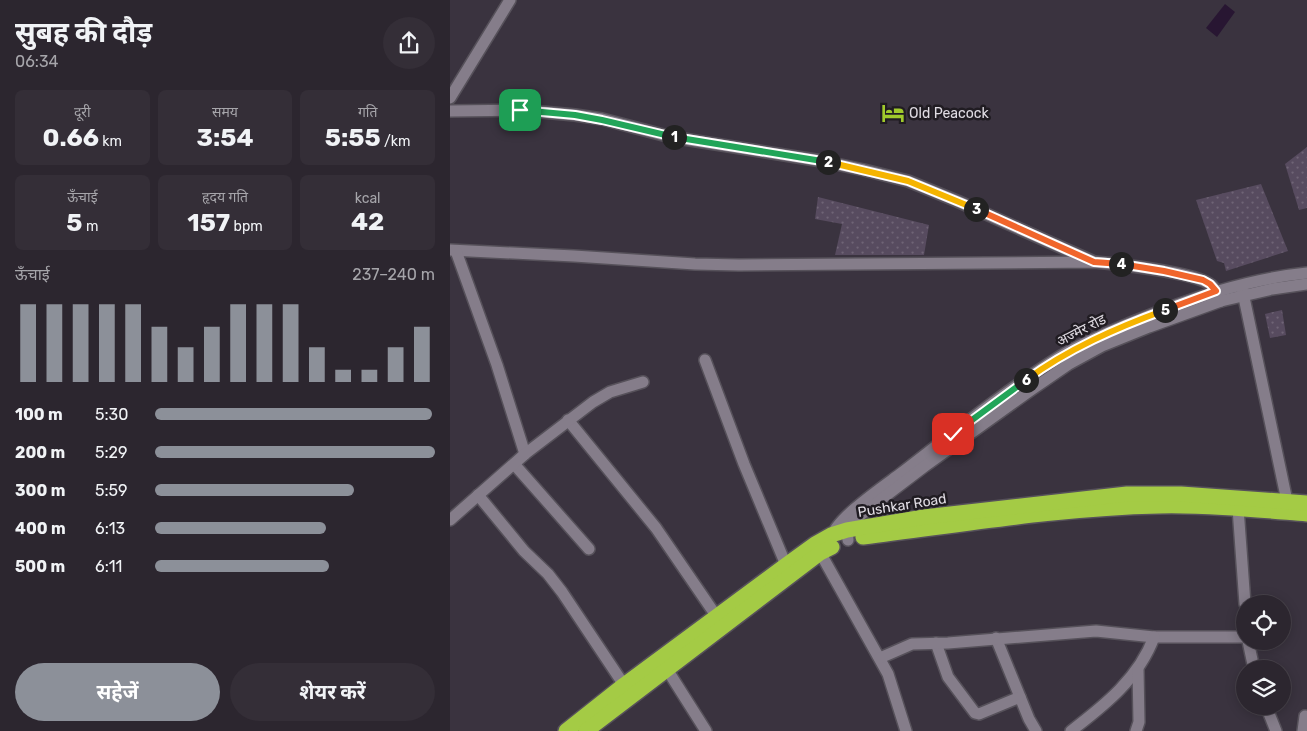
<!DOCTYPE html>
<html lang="hi">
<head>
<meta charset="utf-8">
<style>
  :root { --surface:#2c262f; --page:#342e37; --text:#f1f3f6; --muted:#a6a5aa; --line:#48434b; --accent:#8c9099 }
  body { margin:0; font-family:Rubik,"Noto Sans Devanagari",sans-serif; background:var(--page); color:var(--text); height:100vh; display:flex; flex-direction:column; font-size:19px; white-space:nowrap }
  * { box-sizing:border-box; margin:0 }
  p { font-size:16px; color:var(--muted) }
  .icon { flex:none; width:28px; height:28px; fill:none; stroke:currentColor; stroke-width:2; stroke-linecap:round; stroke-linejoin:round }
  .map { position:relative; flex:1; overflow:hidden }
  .sheet { display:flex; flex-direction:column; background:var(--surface); width:450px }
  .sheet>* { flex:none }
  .buttons { position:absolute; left:786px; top:595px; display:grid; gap:10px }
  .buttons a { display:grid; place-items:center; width:55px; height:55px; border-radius:50%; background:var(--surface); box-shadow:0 2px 12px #0003,0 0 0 1px var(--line); font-size:25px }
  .pin { position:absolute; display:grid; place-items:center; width:42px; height:42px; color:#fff; margin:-21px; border-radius:10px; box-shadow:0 2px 8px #0006 }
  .km { position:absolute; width:25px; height:25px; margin:-12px; border-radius:50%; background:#222; color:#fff; font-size:14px; line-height:25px; text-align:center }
  .round { display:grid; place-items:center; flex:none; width:52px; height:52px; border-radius:26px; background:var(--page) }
  .headline { display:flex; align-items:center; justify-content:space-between; height:85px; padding:0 15px }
  h1 { font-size:28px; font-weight:700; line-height:38px }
  .metrics { display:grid; grid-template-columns:repeat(3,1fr); gap:8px; height:85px; padding:5px 15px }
  .metrics div { display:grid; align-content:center; border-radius:8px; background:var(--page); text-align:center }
  .metrics b { font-size:25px; font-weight:700 }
  .metrics small { font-size:14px; font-weight:400 }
  .metrics p { font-size:14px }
  .chart { height:140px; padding:10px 15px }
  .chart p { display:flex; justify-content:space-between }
  .chart svg { width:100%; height:90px; margin-top:5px; stroke:var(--accent); stroke-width:6 }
  .button { display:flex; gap:10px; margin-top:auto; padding:10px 15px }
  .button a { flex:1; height:58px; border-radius:30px; background:var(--accent); color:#fff; font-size:20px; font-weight:700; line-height:58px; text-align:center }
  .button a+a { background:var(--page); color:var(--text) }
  ul { padding:0 15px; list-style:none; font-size:16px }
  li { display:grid; grid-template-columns:80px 60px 1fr; align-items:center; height:38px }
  li i { height:12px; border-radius:6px; background:var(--accent) }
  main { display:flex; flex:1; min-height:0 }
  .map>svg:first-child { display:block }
  .green { fill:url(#green-dots) }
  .water { fill:#281632 }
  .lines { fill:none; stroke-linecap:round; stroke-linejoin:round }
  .minor-casing { stroke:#56515a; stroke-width:14 }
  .highway-casing { stroke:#56515a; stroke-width:18 }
  .minor { stroke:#857d8a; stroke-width:11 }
  .highway { stroke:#a4cb45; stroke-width:15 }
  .split-1-casing { stroke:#fff; stroke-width:10 }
  .split-2-casing { stroke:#fff; stroke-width:10 }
  .split-3-casing { stroke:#fff; stroke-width:10 }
  .split-4-casing { stroke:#fff; stroke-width:10 }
  .split-5-casing { stroke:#fff; stroke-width:10 }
  .split-6-casing { stroke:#fff; stroke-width:10 }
  .split-7-casing { stroke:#fff; stroke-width:10 }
  .split-1 { stroke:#22a559; stroke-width:6 }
  .split-2 { stroke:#22a559; stroke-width:6 }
  .split-3 { stroke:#f5b400; stroke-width:6 }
  .split-4 { stroke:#f0652b; stroke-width:6 }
  .split-5 { stroke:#f0652b; stroke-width:6 }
  .split-6 { stroke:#f5b400; stroke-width:6 }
  .split-7 { stroke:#22a559; stroke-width:6 }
  .labels { text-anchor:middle; stroke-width:5; stroke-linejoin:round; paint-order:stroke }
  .poi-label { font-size:14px; fill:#e0dce3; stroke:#201c22; text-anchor:start }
  .street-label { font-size:14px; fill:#e0dce3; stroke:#201c22 }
</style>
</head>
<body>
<main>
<section class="sheet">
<div class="headline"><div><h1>सुबह की दौड़</h1><p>06:34</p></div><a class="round"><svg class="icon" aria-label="share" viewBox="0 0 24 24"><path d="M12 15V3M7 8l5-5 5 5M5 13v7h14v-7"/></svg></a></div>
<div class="metrics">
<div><p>दूरी</p><b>0.66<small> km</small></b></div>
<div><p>समय</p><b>3:54</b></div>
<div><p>गति</p><b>5:55<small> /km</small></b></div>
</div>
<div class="metrics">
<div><p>ऊँचाई</p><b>5<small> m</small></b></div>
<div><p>हृदय गति</p><b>157<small> bpm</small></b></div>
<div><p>kcal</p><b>42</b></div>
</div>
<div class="chart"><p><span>ऊँचाई</span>237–240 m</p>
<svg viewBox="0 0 160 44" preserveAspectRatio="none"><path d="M5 44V6M15 44V6M25 44V6M35 44V6M45 44V6M55 44V17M65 44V27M75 44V17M85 44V6M95 44V6M105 44V6M115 44V27M125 44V38M135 44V38M145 44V27M155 44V17"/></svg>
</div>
<ul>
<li><b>100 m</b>5:30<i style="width:99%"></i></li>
<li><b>200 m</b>5:29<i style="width:100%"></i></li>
<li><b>300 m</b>5:59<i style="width:71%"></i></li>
<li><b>400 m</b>6:13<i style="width:61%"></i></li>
<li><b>500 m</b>6:11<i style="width:62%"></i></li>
</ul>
<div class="button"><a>सहेजें</a><a>शेयर करें</a></div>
</section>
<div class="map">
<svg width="857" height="731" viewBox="0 0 857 731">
  <defs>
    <pattern id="green-dots" width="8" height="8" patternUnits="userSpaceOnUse" patternTransform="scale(1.25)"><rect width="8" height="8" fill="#574b5f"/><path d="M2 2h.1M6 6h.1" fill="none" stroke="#6f6476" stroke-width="1.8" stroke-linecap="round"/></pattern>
  </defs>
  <rect width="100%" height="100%" fill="#3a333f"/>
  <!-- green -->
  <g class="green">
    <polygon points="857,147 857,208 849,210 835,164"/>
    <polygon points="811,184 838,251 776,271 774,263 767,261 746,200"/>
    <polygon points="368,197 479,225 474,255 385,255 392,224 365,219"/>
    <polygon points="832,310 836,335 820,338 815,314"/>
  </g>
  <!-- water -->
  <polygon class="water" points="775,4 785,12 767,37 756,28"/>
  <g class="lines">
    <defs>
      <g id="minor">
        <polyline points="0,98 60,0"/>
        <polyline points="0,111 70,110 125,115 152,119 221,137 372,161 414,170 458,181 507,201 642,261"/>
        <path d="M0 250 124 256 245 264 289 265 644 262C666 264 745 272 761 285 766 289 768 295 771 301"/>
        <polyline points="6,251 47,365 75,454"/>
        <polyline points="792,288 837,501"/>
        <polyline points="255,360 294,464 336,565"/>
        <polyline points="118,420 206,528 267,617"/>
        <polyline points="64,464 139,549"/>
        <polyline points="28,495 74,551 98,574 112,592 174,685"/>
        <polyline points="788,508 795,604"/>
        <polyline points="0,520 75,454 143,402 160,392 193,382"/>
        <path d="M382 537C384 520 434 486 450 474 502 434 555 391 611 356 634 342 659 332 683 322 739 299 797 279 857 273"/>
        <path d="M398 540C397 531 397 527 404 520L475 466 581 390 619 364 652 346 699 327 771 301 822 289 857 284"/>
        <polyline points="367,547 438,674 456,731"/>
        <polyline points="546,638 579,719 586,731"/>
        <polyline points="798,641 804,669"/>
        <polyline points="486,643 498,677 525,713 529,714 570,697"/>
        <polyline points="430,658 462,644 498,643 646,631 704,637 795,637"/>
        <polyline points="213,663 256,731"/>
        <polyline points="816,706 826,731"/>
        <path d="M621 731C655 705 689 678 704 637"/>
        <polyline points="686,731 689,722 688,669"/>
        <polyline points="853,731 855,716"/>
      </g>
      <g id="highway">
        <path d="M413 537C511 525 610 508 709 506 758 505 808 510 857 514"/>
        <polyline points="116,731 174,685 336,565 365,544 381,535 397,530 474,517 677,494 731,494 857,503"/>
        <polyline points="136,731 370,553 382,547"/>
      </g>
    </defs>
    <!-- minor casing -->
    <use href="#minor" class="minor-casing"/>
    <!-- highway casing -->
    <use href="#highway" class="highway-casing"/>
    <!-- minor -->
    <use href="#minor" class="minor"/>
    <!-- highway -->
    <use href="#highway" class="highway"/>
  </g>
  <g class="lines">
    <defs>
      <polyline id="split-1" points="70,110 125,115 152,120 224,137"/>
      <polyline id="split-2" points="224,137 378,162"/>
      <polyline id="split-3" points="378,162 458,181 526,209"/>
      <polyline id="split-4" points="526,209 644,262 671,264"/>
      <polyline id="split-5" points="671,264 714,271 753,280 760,284 766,291 715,310"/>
      <path id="split-6" d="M576 380C618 349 666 328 715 310"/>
      <polyline id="split-7" points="503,434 576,380"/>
    </defs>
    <!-- split-1 casing -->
    <use href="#split-1" class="split-1-casing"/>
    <!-- split-2 casing -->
    <use href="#split-2" class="split-2-casing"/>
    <!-- split-3 casing -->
    <use href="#split-3" class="split-3-casing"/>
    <!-- split-4 casing -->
    <use href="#split-4" class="split-4-casing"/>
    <!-- split-5 casing -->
    <use href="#split-5" class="split-5-casing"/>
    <!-- split-6 casing -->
    <use href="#split-6" class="split-6-casing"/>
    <!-- split-7 casing -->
    <use href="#split-7" class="split-7-casing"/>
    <!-- split-1 -->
    <use href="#split-1" class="split-1"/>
    <!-- split-2 -->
    <use href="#split-2" class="split-2"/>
    <!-- split-3 -->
    <use href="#split-3" class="split-3"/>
    <!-- split-4 -->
    <use href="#split-4" class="split-4"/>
    <!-- split-5 -->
    <use href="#split-5" class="split-5"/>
    <!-- split-6 -->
    <use href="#split-6" class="split-6"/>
    <!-- split-7 -->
    <use href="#split-7" class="split-7"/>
  </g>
  <!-- icons -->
  <defs>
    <symbol id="hotel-bare" viewBox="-9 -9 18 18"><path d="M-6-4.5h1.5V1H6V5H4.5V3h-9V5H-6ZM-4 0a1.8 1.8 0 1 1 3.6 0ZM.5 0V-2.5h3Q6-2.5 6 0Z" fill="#a0ca2c" stroke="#201c22" stroke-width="2.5" paint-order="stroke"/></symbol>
  </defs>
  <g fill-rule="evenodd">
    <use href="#hotel-bare" x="427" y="97" width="32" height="32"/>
  </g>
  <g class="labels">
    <!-- poi labels -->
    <g class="poi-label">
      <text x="459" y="118">Old Peacock</text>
    </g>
    <!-- street labels -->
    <g class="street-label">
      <text transform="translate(631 330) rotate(-27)" y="5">अज्मेर रोड</text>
      <text transform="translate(452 505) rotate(-9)" y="5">Pushkar Road</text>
    </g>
  </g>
</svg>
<div class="buttons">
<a><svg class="icon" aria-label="locate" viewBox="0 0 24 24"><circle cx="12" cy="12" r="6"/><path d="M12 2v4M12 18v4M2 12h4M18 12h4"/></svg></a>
<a><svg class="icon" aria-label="layers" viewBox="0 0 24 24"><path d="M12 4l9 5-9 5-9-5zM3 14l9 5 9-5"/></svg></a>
</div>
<div class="pin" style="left:70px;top:110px;background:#1e9e55"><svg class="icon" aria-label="arrive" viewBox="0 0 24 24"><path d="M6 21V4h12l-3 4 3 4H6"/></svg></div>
<div class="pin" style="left:503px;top:434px;background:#d93025"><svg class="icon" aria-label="check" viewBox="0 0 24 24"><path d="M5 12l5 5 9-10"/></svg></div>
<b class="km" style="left:224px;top:137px">1</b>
<b class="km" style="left:378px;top:162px">2</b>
<b class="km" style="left:526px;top:209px">3</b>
<b class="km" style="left:671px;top:264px">4</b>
<b class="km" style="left:715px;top:310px">5</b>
<b class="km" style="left:576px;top:380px">6</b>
</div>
</main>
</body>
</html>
